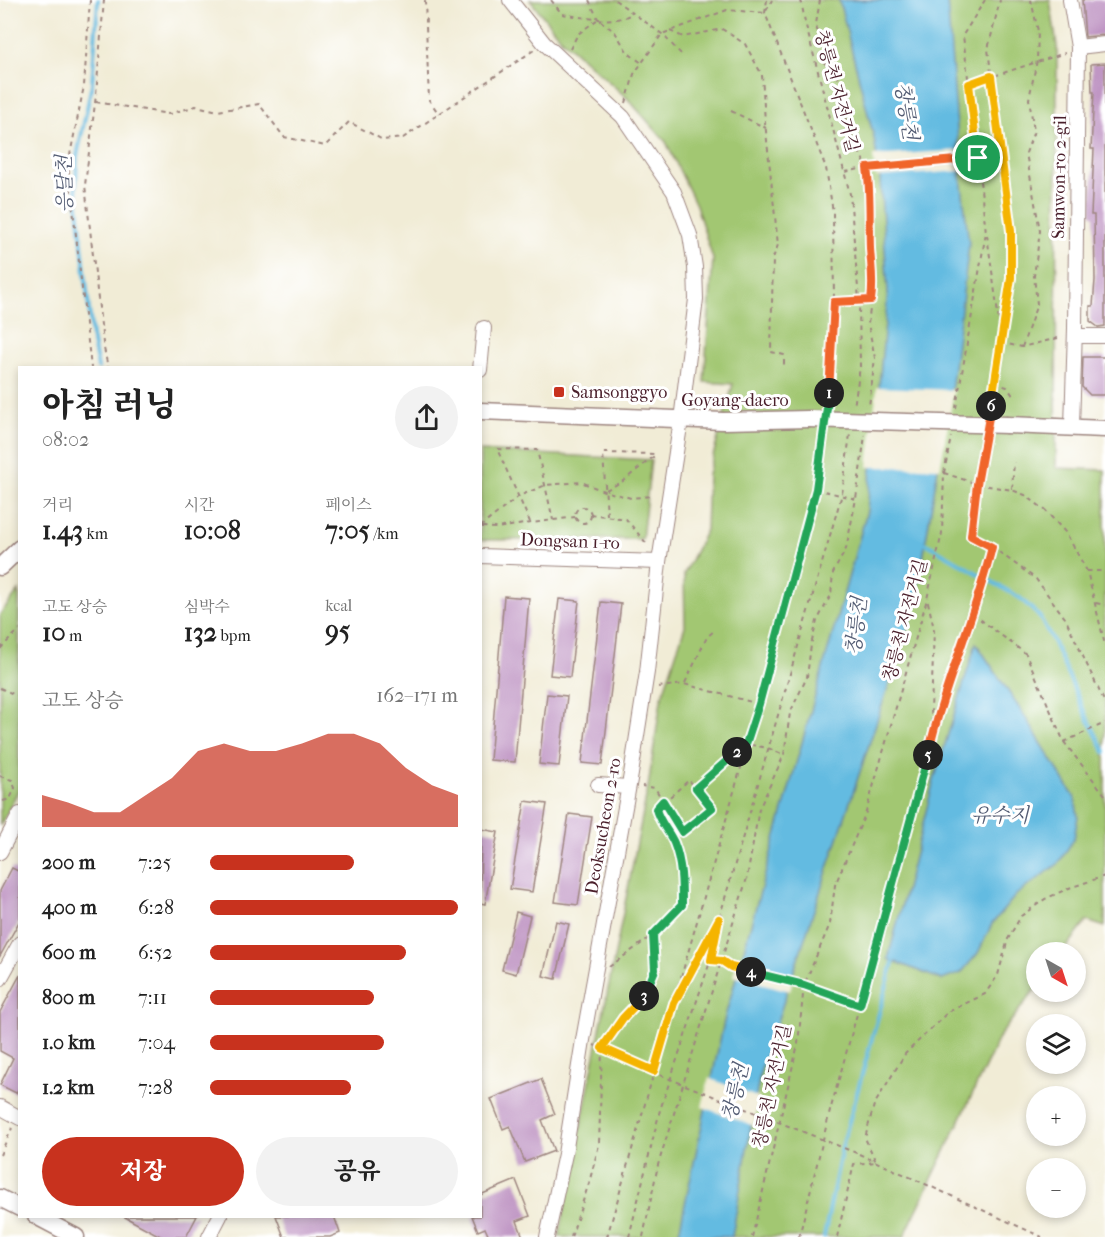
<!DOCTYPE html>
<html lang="ko">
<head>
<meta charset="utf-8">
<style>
  :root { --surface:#fff; --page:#f2f2f2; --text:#222; --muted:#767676; --accent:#c8321e }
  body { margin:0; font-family:"IM FELL French Canon","Noto Serif KR",serif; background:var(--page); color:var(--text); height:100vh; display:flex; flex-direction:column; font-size:22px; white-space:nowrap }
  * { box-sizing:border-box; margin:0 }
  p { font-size:20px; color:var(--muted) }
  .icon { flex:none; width:33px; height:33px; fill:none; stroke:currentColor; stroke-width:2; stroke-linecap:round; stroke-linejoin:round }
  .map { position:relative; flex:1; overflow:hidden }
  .side { position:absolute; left:18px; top:366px; width:464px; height:852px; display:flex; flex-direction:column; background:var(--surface); border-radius:0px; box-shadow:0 3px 9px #0003 }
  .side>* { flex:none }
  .needle { width:39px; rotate:141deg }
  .buttons { position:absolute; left:1026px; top:942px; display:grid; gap:12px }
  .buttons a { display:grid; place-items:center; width:60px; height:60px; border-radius:50%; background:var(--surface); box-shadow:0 3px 9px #0003; font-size:30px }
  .pin { position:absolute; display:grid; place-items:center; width:51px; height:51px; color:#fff; margin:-26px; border:3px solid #fff; border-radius:50%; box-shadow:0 2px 6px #0007 }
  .km { position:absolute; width:30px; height:30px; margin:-15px; border-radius:50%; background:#222; color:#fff; font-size:16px; line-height:30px; text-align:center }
  .round { display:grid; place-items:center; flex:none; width:63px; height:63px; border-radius:32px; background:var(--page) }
  .summary { display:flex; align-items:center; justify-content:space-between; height:102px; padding:0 24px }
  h1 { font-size:33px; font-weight:800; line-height:45px }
  .stats { display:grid; grid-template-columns:repeat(3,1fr); gap:9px; height:102px; padding:6px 24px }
  .stats div { display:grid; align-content:center }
  .stats b { font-size:26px; font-weight:800 }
  .stats small { font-size:16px; font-weight:400 }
  .stats p { font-size:16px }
  .chart { height:168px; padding:12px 24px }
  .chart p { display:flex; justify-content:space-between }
  .chart svg { width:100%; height:108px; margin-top:6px; fill:var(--accent); opacity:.7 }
  .primary-button { display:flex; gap:12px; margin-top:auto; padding:12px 24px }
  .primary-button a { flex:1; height:69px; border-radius:36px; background:var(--accent); color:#fff; font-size:24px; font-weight:800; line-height:69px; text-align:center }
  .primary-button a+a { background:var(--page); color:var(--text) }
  ul { padding:0 24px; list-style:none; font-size:20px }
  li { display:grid; grid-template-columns:96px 72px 1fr; align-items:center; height:45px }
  li i { height:15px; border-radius:8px; background:var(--accent) }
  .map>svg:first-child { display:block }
  .green { fill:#a2c772; stroke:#76734e; stroke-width:1.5 }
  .water { fill:#64bbe1; stroke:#576d86; stroke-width:1.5 }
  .pier { fill:#f1ecd6 }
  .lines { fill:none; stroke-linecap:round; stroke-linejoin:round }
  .stream { stroke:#64bbe1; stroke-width:4 }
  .building { fill:#c096c4 }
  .minor-casing { stroke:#9e8680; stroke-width:16 }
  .major-casing { stroke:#9e8680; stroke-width:19 }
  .path { stroke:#9e8680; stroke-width:2; stroke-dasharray:4.5 4.5; stroke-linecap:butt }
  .minor { stroke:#fff; stroke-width:14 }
  .major { stroke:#fff; stroke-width:16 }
  .major-bridge-casing { stroke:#9e8680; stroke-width:19; stroke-linecap:butt }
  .path-bridge { stroke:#9e8680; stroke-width:2; stroke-dasharray:4.5 4.5; stroke-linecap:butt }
  .major-bridge { stroke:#fff; stroke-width:16 }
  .split-1-casing { stroke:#fff; stroke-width:12 }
  .split-2-casing { stroke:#fff; stroke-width:12 }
  .split-3-casing { stroke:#fff; stroke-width:12 }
  .split-4-casing { stroke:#fff; stroke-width:12 }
  .split-5-casing { stroke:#fff; stroke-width:12 }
  .split-6-casing { stroke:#fff; stroke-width:12 }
  .split-7-casing { stroke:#fff; stroke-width:12 }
  .split-1 { stroke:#f0652b; stroke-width:8 }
  .split-2 { stroke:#22a559; stroke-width:8 }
  .split-3 { stroke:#22a559; stroke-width:8 }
  .split-4 { stroke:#f5b400; stroke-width:8 }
  .split-5 { stroke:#22a559; stroke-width:8 }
  .split-6 { stroke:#f0652b; stroke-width:8 }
  .split-7 { stroke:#f5b400; stroke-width:8 }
  .poi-dot { fill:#c8321e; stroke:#fff; stroke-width:2 }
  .labels { text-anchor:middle; stroke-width:6; stroke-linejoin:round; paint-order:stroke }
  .street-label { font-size:18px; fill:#4a1f2b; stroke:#fff }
  .poi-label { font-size:18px; fill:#4a1f2b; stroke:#fff; text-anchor:start }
  .water-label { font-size:20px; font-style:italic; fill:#545d74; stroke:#fff }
</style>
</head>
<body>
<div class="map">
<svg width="1105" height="1237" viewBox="0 0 1105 1237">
  <rect width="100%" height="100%" fill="#fff"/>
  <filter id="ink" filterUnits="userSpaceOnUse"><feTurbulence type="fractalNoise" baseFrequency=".0167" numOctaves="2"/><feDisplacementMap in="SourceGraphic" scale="12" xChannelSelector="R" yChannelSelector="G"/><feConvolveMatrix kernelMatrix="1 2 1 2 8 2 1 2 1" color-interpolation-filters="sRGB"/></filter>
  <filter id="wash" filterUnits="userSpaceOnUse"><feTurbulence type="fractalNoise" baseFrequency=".008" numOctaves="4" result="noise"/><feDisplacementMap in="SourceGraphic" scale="24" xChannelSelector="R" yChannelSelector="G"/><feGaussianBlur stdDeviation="1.35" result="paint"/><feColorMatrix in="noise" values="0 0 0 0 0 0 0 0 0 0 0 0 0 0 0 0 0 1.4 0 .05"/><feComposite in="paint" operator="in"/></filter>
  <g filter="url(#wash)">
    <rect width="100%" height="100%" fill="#f1ecd6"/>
    <!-- green -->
    <g class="green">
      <polygon points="530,0 1050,0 1057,46 1056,468 1105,470 1105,927 1087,921 1063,952 1036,952 1036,988 1001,1034 904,1237 559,1237 648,787 661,700 685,626 684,574 706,530 708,474 733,384 704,382 713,259 696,205 666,142 627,98 561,39"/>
      <polygon points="480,451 651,460 642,539 480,540"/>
      <polygon points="19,591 19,789 0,826 0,614"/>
    </g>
    <!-- water -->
    <g class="water">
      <polygon points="839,0 947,0 961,177 969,244 952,384 915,606 760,1073 732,1237 678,1237 725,1017 867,511 888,292 880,179 874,138"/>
      <polygon points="976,643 1024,715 1075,798 1078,816 1074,839 1058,864 1016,895 992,924 978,953 961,973 942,980 888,959 934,780"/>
    </g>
    <!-- pier -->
    <g class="pier">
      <polygon points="962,150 963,171 876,177 873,156"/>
      <polygon points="877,387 954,390 940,468 868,467"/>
      <polygon points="737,961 794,975 790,991 733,976"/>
      <polygon points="709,1078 759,1098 754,1126 702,1107"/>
    </g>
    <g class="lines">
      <!-- stream -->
      <g class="stream">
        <polyline points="98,368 92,337 76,188 77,156 92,84 98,0"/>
        <polyline points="922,541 1020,598 1039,616 1053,641 1083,709 1105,752"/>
        <polyline points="824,1237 842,1147 894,959"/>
      </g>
    </g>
    <g id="blocks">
      <!-- building -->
      <g class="building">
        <polygon points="1082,0 1105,0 1105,35 1085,37"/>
        <polygon points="1105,63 1105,326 1098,327 1090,321 1090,306 1093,306 1095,280 1094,215 1091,215 1094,149 1091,149 1094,92 1092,92 1091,64"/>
        <polygon points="1083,357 1105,357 1105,395 1090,395 1082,387"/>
        <polygon points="504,596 529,598 515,762 490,760"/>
        <polygon points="559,599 579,601 570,677 550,675"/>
        <polygon points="601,602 621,604 602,765 582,763"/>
        <polygon points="547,694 567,696 559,766 539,764"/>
        <polygon points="525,801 547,804 532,892 510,889"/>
        <polygon points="569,814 592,817 578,905 555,902"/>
        <polygon points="481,829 498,832 485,904 480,903"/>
        <polygon points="12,868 20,872 20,920 0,956 0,891"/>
        <polygon points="516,912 530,916 516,974 502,970"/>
        <polygon points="556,921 569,924 556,979 543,976"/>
        <polygon points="20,975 20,1086 16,1093 0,1085 13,1058 0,1051 0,1012"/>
        <polygon points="541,1079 555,1114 542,1120 554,1151 525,1162 510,1126 503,1129 491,1099"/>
        <polygon points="516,1180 530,1216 517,1221 523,1237 489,1237 485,1228 478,1231 472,1216 480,1216 480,1195"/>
        <polygon points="123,1216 197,1216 186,1237 162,1237"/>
        <polygon points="276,1216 334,1216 340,1233 330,1237 284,1237"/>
      </g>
    </g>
  </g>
  <g filter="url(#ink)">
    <use href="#blocks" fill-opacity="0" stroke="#9e8680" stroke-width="1.5"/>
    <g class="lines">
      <defs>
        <g id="minor">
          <polyline points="510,0 544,43 623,117 674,192 690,235 695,267 696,299 681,420 659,562 647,672 631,774 583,1040 565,1154 547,1237"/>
          <polyline points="1070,0 1078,47 1075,328 1072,427"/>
          <polyline points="1078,47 1105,44"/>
          <polyline points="1075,336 1105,336"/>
          <polyline points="480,370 484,328"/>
          <polyline points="480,556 659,562"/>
          <polyline points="598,785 628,787"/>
          <polyline points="0,852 20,814"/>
          <polyline points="0,979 20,943"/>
          <polyline points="0,1107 20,1118"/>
          <polyline points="209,1237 220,1216"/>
        </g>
        <g id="major">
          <polyline points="480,411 723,421 809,419"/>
          <polyline points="1007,425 1105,429"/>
          <polyline points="0,567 20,548"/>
          <polyline points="0,1198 20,1208"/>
          <polyline points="36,1216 76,1237"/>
        </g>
      </defs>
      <!-- minor casing -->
      <use href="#minor" class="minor-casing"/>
      <!-- major casing -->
      <use href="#major" class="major-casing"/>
      <!-- path -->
      <g class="path">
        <polyline points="90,0 84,86 68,165 91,368"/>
        <polyline points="104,0 96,95 85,185 103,343 108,368"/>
        <polyline points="425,0 429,100 439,114"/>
        <path d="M551 0 562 14C581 17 617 25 633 13"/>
        <polyline points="589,0 598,19"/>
        <polyline points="615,0 662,34 683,56"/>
        <polyline points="767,0 765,13 826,168 833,212 834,302 827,405"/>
        <polyline points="801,0 805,22 850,194 859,300 860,367 854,407"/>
        <polyline points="820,0 816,24 822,60 842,82 846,123 867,168 869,183 870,247 873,287 868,324 875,358 869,406"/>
        <polyline points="670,31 683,37 722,29 745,44 762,75 765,122 778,245 773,258 771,352 784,355 784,369"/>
        <polyline points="570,49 578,34 598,19 615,32 628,53 642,63"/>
        <polyline points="969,84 1065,53"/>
        <polyline points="96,102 169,114 196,106 218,111 259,104 284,137 325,146 349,122 383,140 403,138 534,50"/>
        <polyline points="626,103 634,74 662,34 727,10 765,13 772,0"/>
        <polyline points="731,111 766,128"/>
        <polyline points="845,172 870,167 977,158"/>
        <polyline points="987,235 1002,343 1022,347 1062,337"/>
        <polyline points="834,302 870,300"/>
        <polyline points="1022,347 1037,304 1034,276 1040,231 1026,153 1034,131 1029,99 1037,60 1038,31 1031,0"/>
        <polyline points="995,383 1007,387 1014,397"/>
        <polyline points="956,408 986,232 963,35 985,0"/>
        <polyline points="990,412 1011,278 1011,231 988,49 1000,0"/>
        <polyline points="944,473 977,484 1012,490 1025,495 1045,510 1066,533 1087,571 1105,645"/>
        <polyline points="816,489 856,499"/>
        <polyline points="1012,489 1014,462"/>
        <polyline points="606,490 623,481 657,454"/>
        <circle cx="583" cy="515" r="8"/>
        <polyline points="590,514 626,519 646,543"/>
        <polyline points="607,515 603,453 657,454"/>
        <polyline points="530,522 497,449 537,450 553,520"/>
        <polyline points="480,527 519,496 546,485 581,482 604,491 631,498 652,496"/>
        <polyline points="482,527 496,528 575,517"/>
        <polyline points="992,547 1036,579 1065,618 1105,703"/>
        <polyline points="1087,571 1105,571"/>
        <polyline points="928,602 934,629 931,711 933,730"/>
        <polyline points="1096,603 1105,605"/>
        <polyline points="973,614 1026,654 1064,742 1105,795"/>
        <polyline points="0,649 20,629"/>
        <polyline points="685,683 707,637 714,631"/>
        <polyline points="658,687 684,684 759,704"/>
        <polyline points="0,688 20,697"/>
        <polyline points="1064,742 1105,723"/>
        <polyline points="0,776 12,780 15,788 10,799 0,802"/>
        <polyline points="695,788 746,744 768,748 784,755"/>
        <polyline points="711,960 722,961 731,967 804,985 860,1005"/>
        <polyline points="609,967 653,935"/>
        <polyline points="676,999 717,922"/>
        <polyline points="594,1045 660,1075"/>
        <polyline points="859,1154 1042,1237"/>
        <polyline points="0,1155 12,1128"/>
        <path d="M571 1237 589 1183 599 1145 602 1048 623 1018 646 995 655 970 653 935 682 905C682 884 682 863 674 843 669 831 659 822 656 809L689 780 712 808 682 832 655 788 642 786"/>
        <polyline points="607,1237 759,704 816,489 823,434"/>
        <polyline points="629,1237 660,1110 711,959 719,919 842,494 850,434"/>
        <polyline points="643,1237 658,1165 747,878 759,809 784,755 790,713 807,677 811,645 817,621 831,595 833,573 846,549 856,499 865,435"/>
        <polyline points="752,1237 798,1044 804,985 830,924 835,885 866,812 927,599 942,533 944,473 951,437"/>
        <path d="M799 1237 830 1111 924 774C941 697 974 624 992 547L971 536 977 484 985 438"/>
        <polyline points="837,1237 854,1164 876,1162 865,1138 874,1105 905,1054 948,1012 985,994 998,975 1008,939 1021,916 1045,899 1069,888 1105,876"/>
      </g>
      <!-- minor -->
      <use href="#minor" class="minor"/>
      <!-- major -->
      <use href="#major" class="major"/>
      <defs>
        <polyline id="major-bridge" points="809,419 1007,425"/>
      </defs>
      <!-- major-bridge casing -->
      <use href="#major-bridge" class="major-bridge-casing"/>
      <!-- path-bridge -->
      <polyline class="path-bridge" points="660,1075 859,1154"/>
      <!-- major-bridge -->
      <use href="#major-bridge" class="major-bridge"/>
    </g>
  </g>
  <g class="lines" filter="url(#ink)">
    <defs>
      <path id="split-1" d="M829 393 834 302 871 300C874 282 871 266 870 248 869 221 871 195 867 168L978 158"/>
      <polyline id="split-2" points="737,752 746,744 759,704 816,489 829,393"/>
      <path id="split-3" d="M644 996 655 970 653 935 682 905C682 884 682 863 674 843 669 831 659 822 656 809L663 801 682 832 712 808 696 788 737 752"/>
      <polyline id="split-4" points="644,996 623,1018 602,1048 654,1071 674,1003 719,919 711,960 722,961 731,967 751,972"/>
      <polyline id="split-5" points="751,972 804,985 860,1005 928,755"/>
      <path id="split-6" d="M928 755C944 684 975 617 992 547L971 536 977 484 991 406"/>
      <polyline id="split-7" points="978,158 969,84 991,76 1011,231 1011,278 991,406"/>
    </defs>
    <!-- split-1 casing -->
    <use href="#split-1" class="split-1-casing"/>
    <!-- split-2 casing -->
    <use href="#split-2" class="split-2-casing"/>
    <!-- split-3 casing -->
    <use href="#split-3" class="split-3-casing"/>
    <!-- split-4 casing -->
    <use href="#split-4" class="split-4-casing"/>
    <!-- split-5 casing -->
    <use href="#split-5" class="split-5-casing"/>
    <!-- split-6 casing -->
    <use href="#split-6" class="split-6-casing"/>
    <!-- split-7 casing -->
    <use href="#split-7" class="split-7-casing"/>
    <!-- split-1 -->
    <use href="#split-1" class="split-1"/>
    <!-- split-2 -->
    <use href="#split-2" class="split-2"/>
    <!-- split-3 -->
    <use href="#split-3" class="split-3"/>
    <!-- split-4 -->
    <use href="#split-4" class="split-4"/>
    <!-- split-5 -->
    <use href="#split-5" class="split-5"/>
    <!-- split-6 -->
    <use href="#split-6" class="split-6"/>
    <!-- split-7 -->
    <use href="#split-7" class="split-7"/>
  </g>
  <!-- markers -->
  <rect class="poi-dot" x="553" y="386" width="12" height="12" rx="3"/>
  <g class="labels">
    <!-- street labels -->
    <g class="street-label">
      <text transform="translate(837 91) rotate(75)" y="6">창릉천 자전거길</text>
      <text transform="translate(1059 177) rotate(-89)" y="6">Samwon-ro 2-gil</text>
      <text x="735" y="406">Goyang-daero</text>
      <text transform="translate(570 541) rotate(2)" y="6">Dongsan 1-ro</text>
      <text transform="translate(905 620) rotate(-75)" y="6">창릉천 자전거길</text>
      <text transform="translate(603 826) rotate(-80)" y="6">Deoksucheon 2-ro</text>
      <text transform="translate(772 1086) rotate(-78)" y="6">창릉천 자전거길</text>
    </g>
    <!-- poi labels -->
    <g class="poi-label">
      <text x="571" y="398">Samsonggyo</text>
    </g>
    <!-- water labels -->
    <g class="water-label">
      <text transform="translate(907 111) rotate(81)" y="7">창릉천</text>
      <text transform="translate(64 184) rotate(-91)" y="7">응달천</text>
      <text transform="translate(856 626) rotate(-83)" y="7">창릉천</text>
      <text x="1000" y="822">유수지</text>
      <text transform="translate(735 1092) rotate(-77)" y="7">창릉천</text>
    </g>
  </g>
</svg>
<div class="buttons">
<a><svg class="needle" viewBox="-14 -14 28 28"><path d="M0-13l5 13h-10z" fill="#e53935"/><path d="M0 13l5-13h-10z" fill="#767676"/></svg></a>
<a><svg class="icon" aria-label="layers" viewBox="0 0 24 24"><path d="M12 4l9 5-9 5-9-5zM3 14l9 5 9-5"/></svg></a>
<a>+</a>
<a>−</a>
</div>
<div class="pin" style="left:978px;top:158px;background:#1e9e55"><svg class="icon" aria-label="arrive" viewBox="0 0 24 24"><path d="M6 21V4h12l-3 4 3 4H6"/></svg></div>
<b class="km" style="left:829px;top:393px">1</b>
<b class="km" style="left:737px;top:752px">2</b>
<b class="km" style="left:644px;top:996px">3</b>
<b class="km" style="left:751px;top:972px">4</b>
<b class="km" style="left:928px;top:755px">5</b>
<b class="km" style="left:991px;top:406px">6</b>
<section class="side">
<div class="summary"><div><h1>아침 러닝</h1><p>08:02</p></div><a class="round"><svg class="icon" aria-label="share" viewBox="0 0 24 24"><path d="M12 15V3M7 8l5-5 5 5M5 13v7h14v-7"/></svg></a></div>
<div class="stats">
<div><p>거리</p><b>1.43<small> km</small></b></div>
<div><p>시간</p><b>10:08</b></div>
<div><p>페이스</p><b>7:05<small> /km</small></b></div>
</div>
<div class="stats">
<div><p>고도 상승</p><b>10<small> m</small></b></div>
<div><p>심박수</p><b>132<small> bpm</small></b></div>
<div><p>kcal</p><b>95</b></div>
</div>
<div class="chart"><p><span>고도 상승</span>162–171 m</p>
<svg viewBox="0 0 160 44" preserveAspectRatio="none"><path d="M0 44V31L10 34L20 38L30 38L40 31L50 24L60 13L70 10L80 13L90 13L100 10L110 6L120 6L130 10L140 20L150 27L160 31V44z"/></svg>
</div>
<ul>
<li><b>200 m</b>7:25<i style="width:58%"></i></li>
<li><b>400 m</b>6:28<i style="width:100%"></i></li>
<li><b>600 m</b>6:52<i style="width:79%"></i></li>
<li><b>800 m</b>7:11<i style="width:66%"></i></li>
<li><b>1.0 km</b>7:04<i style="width:70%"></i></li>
<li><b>1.2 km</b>7:28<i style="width:57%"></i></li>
</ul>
<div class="primary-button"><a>저장</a><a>공유</a></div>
</section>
</div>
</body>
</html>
